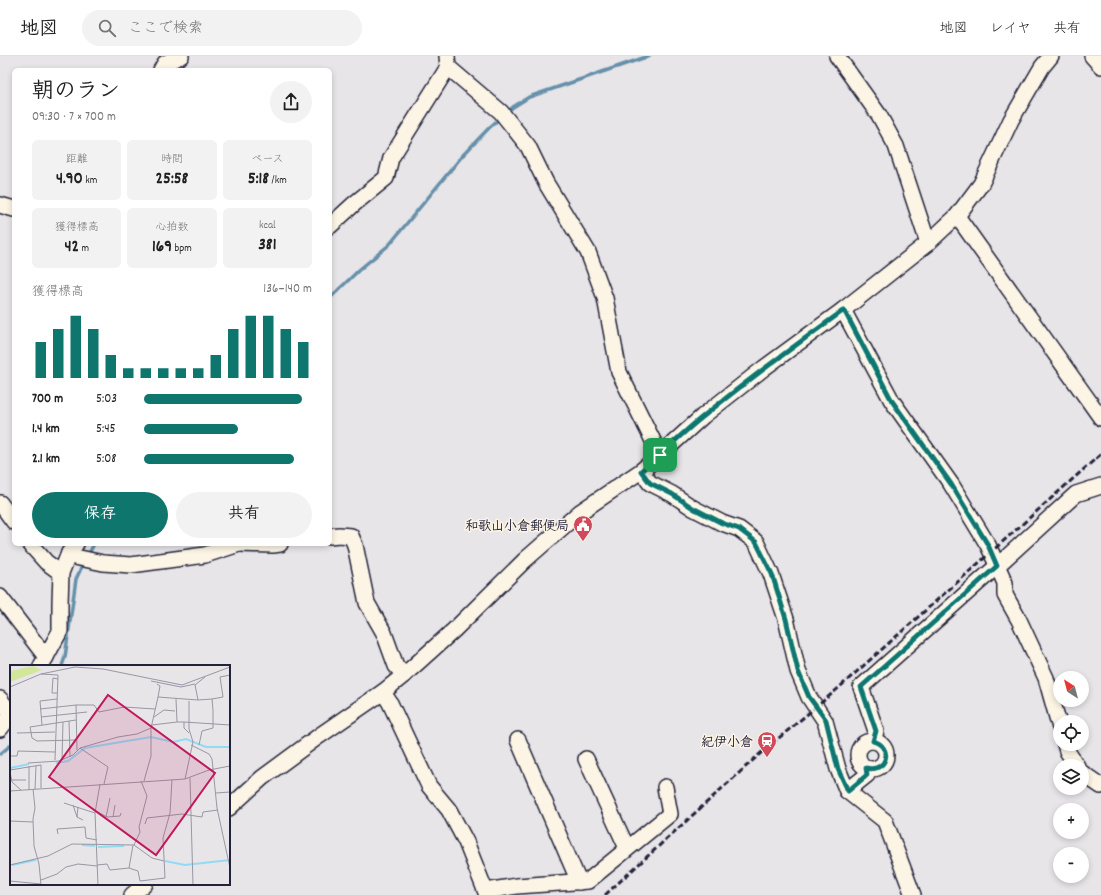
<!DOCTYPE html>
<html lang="ja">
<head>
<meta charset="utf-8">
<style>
  :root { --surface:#fff; --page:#f2f2f2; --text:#222; --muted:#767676; --line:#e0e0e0; --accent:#0f766e }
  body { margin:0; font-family:Dekko,"Klee One",sans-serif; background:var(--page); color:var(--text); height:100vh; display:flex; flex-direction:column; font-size:15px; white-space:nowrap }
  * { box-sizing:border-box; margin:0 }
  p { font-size:13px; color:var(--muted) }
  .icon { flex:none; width:22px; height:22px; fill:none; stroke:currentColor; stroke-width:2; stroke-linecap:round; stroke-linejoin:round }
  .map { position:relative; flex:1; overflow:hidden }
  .panel { position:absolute; left:12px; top:12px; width:320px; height:478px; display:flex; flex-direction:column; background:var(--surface); border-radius:6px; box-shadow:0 2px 6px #0003 }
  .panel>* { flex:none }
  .needle { width:26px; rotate:324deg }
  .tools { position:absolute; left:1053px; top:615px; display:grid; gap:8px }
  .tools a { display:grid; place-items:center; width:36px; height:36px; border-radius:50%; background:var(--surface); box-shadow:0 2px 6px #0003; font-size:20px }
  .pin { position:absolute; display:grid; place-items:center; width:34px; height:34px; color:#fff; margin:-17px; border-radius:8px; box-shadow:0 2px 6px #0006 }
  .round { display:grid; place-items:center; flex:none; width:42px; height:42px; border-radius:21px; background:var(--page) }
  .overview { display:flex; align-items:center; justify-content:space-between; height:68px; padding:0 20px }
  h1 { font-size:22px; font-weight:700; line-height:30px }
  .figures { display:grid; grid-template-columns:repeat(3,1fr); gap:6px; height:68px; padding:4px 20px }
  .figures div { display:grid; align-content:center; border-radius:6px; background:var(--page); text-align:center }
  .figures b { font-size:17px; font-weight:700 }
  .figures small { font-size:11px; font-weight:400 }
  .figures p { font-size:11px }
  .chart { height:112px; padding:8px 20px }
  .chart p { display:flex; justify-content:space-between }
  .chart svg { width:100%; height:72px; margin-top:4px; stroke:var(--accent); stroke-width:6 }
  .primary-button { display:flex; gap:8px; margin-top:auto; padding:8px 20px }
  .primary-button a { flex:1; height:46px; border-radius:24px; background:var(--accent); color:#fff; font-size:16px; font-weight:700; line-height:46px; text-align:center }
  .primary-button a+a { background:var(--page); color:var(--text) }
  ul { padding:0 20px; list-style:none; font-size:13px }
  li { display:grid; grid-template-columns:64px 48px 1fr; align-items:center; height:30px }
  li i { height:10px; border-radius:5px; background:var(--accent) }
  header { display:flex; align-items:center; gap:24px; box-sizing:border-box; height:56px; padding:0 20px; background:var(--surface); border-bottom:1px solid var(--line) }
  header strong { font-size:19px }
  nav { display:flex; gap:22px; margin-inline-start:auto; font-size:14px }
  .search { width:280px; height:36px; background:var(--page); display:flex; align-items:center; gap:10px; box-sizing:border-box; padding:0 14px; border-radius:22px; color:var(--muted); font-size:15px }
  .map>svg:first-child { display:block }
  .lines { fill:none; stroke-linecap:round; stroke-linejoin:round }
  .stream { stroke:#6690aa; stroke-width:3.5 }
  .minor-casing { stroke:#22223b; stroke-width:18 }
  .minor { stroke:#fcf5e5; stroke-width:15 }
  .rail { stroke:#22223b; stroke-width:3; stroke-dasharray:6 3; stroke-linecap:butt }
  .route-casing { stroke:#fff; stroke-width:8 }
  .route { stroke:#0f766e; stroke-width:5 }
  .labels { text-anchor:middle; stroke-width:3; stroke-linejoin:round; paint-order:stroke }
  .poi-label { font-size:13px; font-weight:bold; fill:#22223b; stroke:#fcf5e5; text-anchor:end }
  .inset-river { fill:none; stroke:#93daf4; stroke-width:2 }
  .inset-road { fill:none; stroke:#9897a3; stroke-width:1 }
  .view { fill:#c2185b; fill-opacity:0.15; stroke:#c2185b; stroke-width:2 }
  .inset-edge { fill:none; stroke:#22223b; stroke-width:2 }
</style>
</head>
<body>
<header>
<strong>地図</strong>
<div class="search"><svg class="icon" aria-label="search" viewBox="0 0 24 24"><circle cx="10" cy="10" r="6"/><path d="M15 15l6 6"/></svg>ここで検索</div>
<nav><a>地図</a><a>レイヤ</a><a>共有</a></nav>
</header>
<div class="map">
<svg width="1101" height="839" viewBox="0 0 1101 839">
  <rect width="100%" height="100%" fill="#e7e5e8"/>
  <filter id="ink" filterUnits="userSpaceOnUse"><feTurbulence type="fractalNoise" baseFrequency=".025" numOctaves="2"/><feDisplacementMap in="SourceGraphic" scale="8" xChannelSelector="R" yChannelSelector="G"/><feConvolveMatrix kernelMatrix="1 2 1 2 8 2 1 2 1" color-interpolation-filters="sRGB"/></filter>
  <g filter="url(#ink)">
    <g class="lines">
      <!-- stream -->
      <g class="stream">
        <polyline points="506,57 513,51 529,41 649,0"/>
        <polyline points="330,242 360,213 389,189 463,99 489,72 501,61"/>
        <polyline points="88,499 94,488"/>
        <polyline points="62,610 65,601 76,523 84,506"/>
        <polyline points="0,698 11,689"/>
      </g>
      <defs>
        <g id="minor">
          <polyline points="837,0 879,59 896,90 928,187"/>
          <polyline points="1092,0 1101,10"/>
          <polyline points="448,11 501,56 528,90 546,127 588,196 605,242 619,316 660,399"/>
          <polyline points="161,14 165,7 181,0"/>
          <polyline points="0,149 14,153"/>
          <polyline points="957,160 1101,362"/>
          <polyline points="330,170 354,148 386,122 391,102 448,11 447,0"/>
          <polyline points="843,254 892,345 951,428 988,489 1005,527 1005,539 1019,564 1046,622 1060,672"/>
          <polyline points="641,415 650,427 672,438 693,452 722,467 739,473 756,486 771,518 786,563 798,615 809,641 825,665 838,713 847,735 885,765 913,839"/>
          <polyline points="0,447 14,466"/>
          <polyline points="330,480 339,479 351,480 355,489 367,547 384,577 396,610 404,619"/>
          <polyline points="30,488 46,506 61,517"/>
          <polyline points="240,488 273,489 280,488"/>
          <polyline points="69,497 75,501 103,507 131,509 205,499 239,488"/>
          <polyline points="0,541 46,601"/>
          <polyline points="41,610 60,575 60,547 61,517 69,497 76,488"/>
          <polyline points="383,636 390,647 429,730 449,754 466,786 487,839"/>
          <polyline points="0,643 11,658"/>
          <polyline points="0,673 11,659"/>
          <polyline points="518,684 579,826"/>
          <polyline points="873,685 876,675 861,631 997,510 1076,438 1101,430"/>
          <circle cx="872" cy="699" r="14"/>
          <polyline points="1065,688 1067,695 1077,710"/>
          <polyline points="586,703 627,792"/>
          <polyline points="1082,717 1101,730"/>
          <polyline points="847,735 867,719 866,712"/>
          <polyline points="229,752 262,722 319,680 383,636 404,619 454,574 525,504 580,456 641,415 660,399 703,360 764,312 843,254 928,187 957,160 981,128 1011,64 1042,11 1051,0"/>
          <polyline points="486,835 517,830 588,825 670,758 665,731"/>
          <polyline points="132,839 145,828"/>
        </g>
      </defs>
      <!-- minor casing -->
      <use href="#minor" class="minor-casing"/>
      <!-- minor -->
      <use href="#minor" class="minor"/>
      <!-- rail -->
      <polyline class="rail" points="605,839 762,696 834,636 1101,398"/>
    </g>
  </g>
  <g class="lines" filter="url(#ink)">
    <defs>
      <path id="route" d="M844 254 892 345 951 428 988 489 997 510 861 631 876 675 873 685C894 691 887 717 866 712L867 719 848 735 838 713 826 664 809 641 798 615 786 563 772 518 756 486 739 473 722 467 693 452 672 438 650 427 641 415C663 397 683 376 705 359 750 322 797 288 844 254Z"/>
    </defs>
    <!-- route casing -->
    <use href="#route" class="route-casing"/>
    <!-- route -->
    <use href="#route" class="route"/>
  </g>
  <!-- icons -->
  <defs>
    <symbol id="civic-pin" viewBox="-11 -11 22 30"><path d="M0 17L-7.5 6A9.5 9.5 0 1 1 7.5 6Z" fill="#d1495b" stroke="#fcf5e5"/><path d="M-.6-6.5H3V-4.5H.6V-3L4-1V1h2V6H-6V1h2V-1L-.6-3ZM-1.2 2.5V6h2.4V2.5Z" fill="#fff"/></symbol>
    <symbol id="station-pin" viewBox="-11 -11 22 30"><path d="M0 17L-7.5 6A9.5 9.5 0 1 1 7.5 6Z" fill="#d1495b" stroke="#fcf5e5"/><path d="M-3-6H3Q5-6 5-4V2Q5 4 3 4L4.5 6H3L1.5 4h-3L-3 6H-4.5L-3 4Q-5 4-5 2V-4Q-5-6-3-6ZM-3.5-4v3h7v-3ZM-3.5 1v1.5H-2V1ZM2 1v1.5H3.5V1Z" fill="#fff"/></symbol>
  </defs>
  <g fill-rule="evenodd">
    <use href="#civic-pin" x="572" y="458" width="22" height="30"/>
    <use href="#station-pin" x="756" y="674" width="22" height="30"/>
  </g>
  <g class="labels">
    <!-- poi labels -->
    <g class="poi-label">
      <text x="569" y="474">和歌山小倉郵便局</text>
      <text x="753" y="690">紀伊小倉</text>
    </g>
  </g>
  <!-- overview -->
  <g transform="translate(10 609)">
    <rect width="220" height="220" fill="#e7e5e8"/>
    <path d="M23 1 32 5 0 17V6Z" fill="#d3e79c"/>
    <path class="inset-river" d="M46 98 58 96 75 83 141 72 163 77 176 74 196 82H220M0 103 19 99M72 180 85 181M88 182 114 181M155 196 175 200 220 195M2 200 26 195"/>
    <path class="inset-road" d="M31 9 48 10 45 95M141 16 171 22 185 19M147 19 150 21 148 32M0 22 31 9 65 2 93 4 172 20 220 2M47 28H42L43 13 48 14M166 34 167 57H174V63L179 68M202 34 213 32 210 12 220 10M188 35 202 34 203 45V63L192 66 189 80M66 40 67 85M30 44 66 40H84L89 47 114 42 145 44M31 52 77 47M144 52 154 45 165 46M66 55 20 62 22 73 27 76 66 75M59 56 60 92M174 57 220 60M32 60 30 36 47 34M142 60 167 57M7 68 45 67M181 80 199 89 202 94 207 143 220 203M70 83 98 102 94 119M0 91H7L8 86 45 87M52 95 53 57M18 98 49 96 63 90 70 83 108 72 127 69 141 63M19 101V125M0 105 31 100V123M0 107 2 117 11 125M180 113 183 220M175 114 183 77 179 64V36M1 115H16M134 116 141 91V63L148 32 188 35 185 20 195 12M23 124 25 143 23 154 24 181 29 199 31 220M25 124 26 101M0 126 175 114 199 105 220 101M206 128 220 127M54 138 85 148M63 140 67 152M68 142 67 152 73 155M86 146 97 152 110 151 111 148M96 152 100 133M103 152 105 140M0 156 23 157M135 159 137 153 172 149 192 152 193 147 208 145M48 169 47 164 75 162 76 173 87 175M124 180 130 167 129 162 137 131 131 116M0 200 38 191 62 179 124 180 142 193 154 196M87 200 97 199 100 205 119 203 128 206 130 216 155 213 153 173 160 148 162 115M119 203 123 180M31 215 47 209 56 202 68 199 87 201M0 216 31 219M88 220 85 148 90 119"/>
    <path class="view" d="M98 30 205 108 146 190 39 112Z"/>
    <rect width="220" height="220" class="inset-edge"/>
  </g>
</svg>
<div class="tools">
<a><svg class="needle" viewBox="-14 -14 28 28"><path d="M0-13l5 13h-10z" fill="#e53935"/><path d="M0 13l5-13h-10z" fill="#767676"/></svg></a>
<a><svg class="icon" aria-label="locate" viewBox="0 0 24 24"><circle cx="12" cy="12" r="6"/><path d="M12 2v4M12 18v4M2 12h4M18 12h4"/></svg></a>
<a><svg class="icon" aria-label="layers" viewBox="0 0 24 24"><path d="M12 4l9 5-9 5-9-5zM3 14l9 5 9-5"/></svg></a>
<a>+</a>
<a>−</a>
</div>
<div class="pin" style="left:660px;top:399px;background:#1e9e55"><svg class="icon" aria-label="arrive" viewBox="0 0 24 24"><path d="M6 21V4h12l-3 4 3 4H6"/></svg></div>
<section class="panel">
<div class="overview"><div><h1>朝のラン</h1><p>09:30 · 7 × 700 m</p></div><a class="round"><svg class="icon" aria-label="share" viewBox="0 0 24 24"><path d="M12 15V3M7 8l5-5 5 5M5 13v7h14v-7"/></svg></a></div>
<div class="figures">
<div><p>距離</p><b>4.90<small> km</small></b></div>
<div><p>時間</p><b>25:58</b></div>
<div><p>ペース</p><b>5:18<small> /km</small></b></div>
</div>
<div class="figures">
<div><p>獲得標高</p><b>42<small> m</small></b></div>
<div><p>心拍数</p><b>169<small> bpm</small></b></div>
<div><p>kcal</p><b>381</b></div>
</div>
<div class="chart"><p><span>獲得標高</span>136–140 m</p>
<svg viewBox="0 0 160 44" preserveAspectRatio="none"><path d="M5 44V22M15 44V14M25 44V6M35 44V14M45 44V30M55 44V38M65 44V38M75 44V38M85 44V38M95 44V38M105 44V30M115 44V14M125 44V6M135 44V6M145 44V14M155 44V22"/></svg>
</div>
<ul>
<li><b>700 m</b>5:03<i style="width:94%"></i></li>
<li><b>1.4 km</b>5:45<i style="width:56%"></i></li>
<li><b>2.1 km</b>5:08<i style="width:89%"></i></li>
</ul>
<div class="primary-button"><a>保存</a><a>共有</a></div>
</section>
</div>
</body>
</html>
